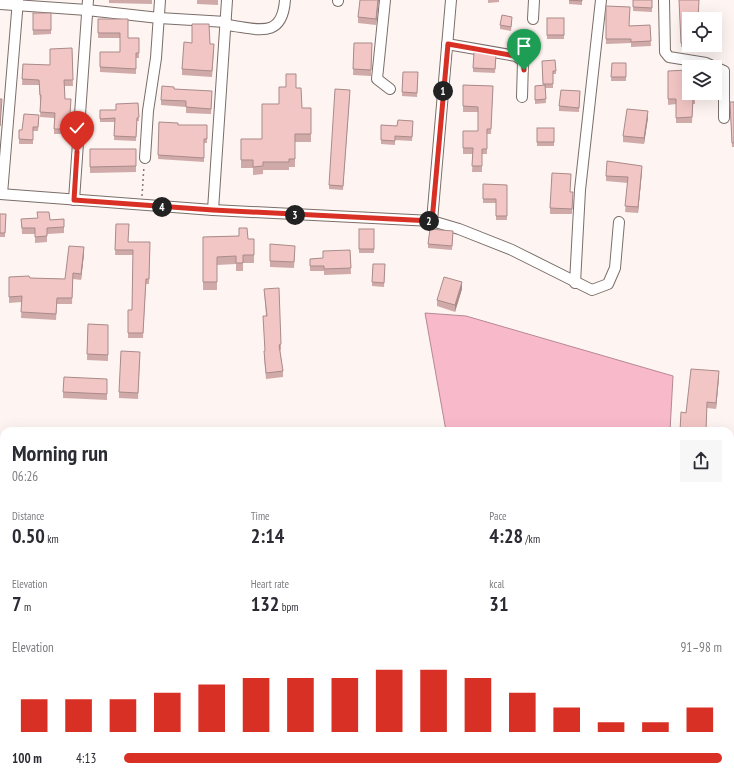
<!DOCTYPE html>
<html lang="en">
<head>
<meta charset="utf-8">
<style>
  :root { --surface:#fff; --page:#f7f7f7; --text:#2b2b33; --muted:#7c7c81; --accent:#d93025 }
  body { margin:0; font-family:"PT Sans Narrow",sans-serif; background:var(--page); color:var(--text); height:100vh; display:flex; flex-direction:column; font-size:15px; white-space:nowrap }
  * { box-sizing:border-box; margin:0 }
  p { font-size:13px; color:var(--muted) }
  .icon { flex:none; width:22px; height:22px; fill:none; stroke:currentColor; stroke-width:2; stroke-linecap:round; stroke-linejoin:round }
  .map { position:relative; flex:1; overflow:hidden }
  .side { position:absolute; left:0px; top:427px; width:734px; height:354px; display:flex; flex-direction:column; background:var(--surface); border-radius:12px 12px 0 0; box-shadow:0 4px 16px #0002 }
  .side>* { flex:none }
  .controls { position:absolute; left:682px; top:12px; display:grid; gap:8px }
  .controls a { display:grid; place-items:center; width:40px; height:40px; border-radius:0px; background:var(--surface); box-shadow:0 4px 16px #0002; font-size:20px }
  .pin { position:absolute; display:grid; place-items:center; width:34px; height:34px; color:#fff; margin:-41px -17px; border-radius:50% 50% 50% 0; rotate:-45deg; box-shadow:0 0 4px #0007 }
  .pin .icon { rotate:45deg }
  .km { position:absolute; width:20px; height:20px; margin:-10px; border-radius:50%; background:#222; color:#fff; font-size:11px; line-height:20px; text-align:center }
  .round { display:grid; place-items:center; flex:none; width:42px; height:42px; border-radius:0px; background:var(--page) }
  .summary { display:flex; align-items:center; justify-content:space-between; height:68px; padding:0 12px }
  h1 { font-size:22px; font-weight:700; line-height:30px }
  .metrics { display:grid; grid-template-columns:repeat(3,1fr); gap:6px; height:68px; padding:4px 12px }
  .metrics div { display:grid; align-content:center }
  .metrics b { font-size:20px; font-weight:700 }
  .metrics small { font-size:11px; font-weight:400 }
  .metrics p { font-size:11px }
  .chart { height:112px; padding:8px 12px }
  .chart p { display:flex; justify-content:space-between }
  .chart svg { width:100%; height:72px; margin-top:4px; stroke:var(--accent); stroke-width:6 }
  ul { padding:0 12px; list-style:none; font-size:13px }
  li { display:grid; grid-template-columns:64px 48px 1fr; align-items:center; height:30px }
  li i { height:10px; border-radius:5px; background:var(--accent) }
  .map>svg:first-child { display:block }
  .green { fill:#fcdfb0 }
  .water { fill:#f8b9cb; stroke:#b58894 }
  .lines { fill:none; stroke-linecap:round; stroke-linejoin:round }
  .minor-casing { stroke:#7b6e69; stroke-width:12 }
  .path { stroke:#817a78; stroke-width:1.5; stroke-dasharray:2 3; stroke-linecap:butt }
  .minor { stroke:#fff; stroke-width:10 }
  .wall { fill:#d0aaa9 }
  .shaded-wall { fill:#a98b8a }
  .building { fill:#f2c6c5; stroke:#a98b8a }
  .route-casing { stroke:#fff; stroke-width:8 }
  .route { stroke:#d93025; stroke-width:5 }
</style>
</head>
<body>
<div class="map">
<svg width="734" height="781" viewBox="0 0 734 781">
  <rect width="100%" height="100%" fill="#fef4f1"/>
  <!-- green -->
  <polygon class="green" points="734,649 734,781 474,781 469,777 730,777 730,650"/>
  <!-- water -->
  <g class="water">
    <polygon points="425,313 466,316 673,376 670,431 446,431"/>
    <polygon points="730,468 734,468 734,649 730,650"/>
    <rect x="0" y="496" width="4" height="39"/>
    <polygon points="118,777 209,777 207,781 118,781"/>
    <polygon points="263,777 294,777 300,781 243,781"/>
    <polygon points="347,777 410,777 410,780 348,781"/>
    <polygon points="508,777 592,777 596,781 506,781"/>
  </g>
  <g class="lines">
    <defs>
      <g id="minor">
        <polyline points="385,0 377,79 390,89"/>
        <polyline points="664,0 665,52 669,57 706,63 724,71 724,118"/>
        <polyline points="338,1 338,0"/>
        <polyline points="0,4 87,10 159,18 226,22"/>
        <polyline points="533,19 534,0"/>
        <path d="M226 25C256 28 282 41 285 0"/>
        <polyline points="447,44 516,56 523,61 522,97"/>
        <polyline points="145,158 148,111 156,58 160,0"/>
        <polyline points="0,194 213,210 432,221 459,229 512,250 592,290 608,284 615,268 619,222"/>
        <polyline points="2,194 18,0"/>
        <polyline points="74,200 88,0"/>
        <polyline points="213,210 227,0"/>
        <polyline points="432,221 451,0"/>
        <polyline points="575,283 580,190 601,0"/>
        <polyline points="427,777 427,781"/>
      </g>
    </defs>
    <!-- minor casing -->
    <use href="#minor" class="minor-casing"/>
    <!-- path -->
    <polyline class="path" points="142,196 144,166"/>
    <!-- minor -->
    <use href="#minor" class="minor"/>
  </g>
  <!-- wall -->
  <g class="wall">
    <polygon points="109,0 152,0 152,4 109,3"/>
    <polygon points="197,0 218,0 218,5 197,4"/>
    <polygon points="379,0 376,25 358,23 358,17"/>
    <polygon points="488,0 499,0 499,2 488,3"/>
    <polygon points="569,0 582,0 582,5 569,4"/>
    <polygon points="633,0 652,0 652,12 633,11"/>
    <polygon points="679,0 689,19 689,45 697,45 697,46 681,47"/>
    <polygon points="606,6 630,26 650,25 651,46 631,47 631,43 606,44"/>
    <polygon points="33,13 51,13 51,34 33,35"/>
    <rect x="547" y="18" width="17" height="21"/>
    <polygon points="98,19 128,38 139,38 139,58 136,58 136,74 100,72 100,52 120,52 120,38 98,38"/>
    <polygon points="512,21 511,31 500,29 500,25"/>
    <polygon points="192,43 210,44 214,50 212,77 182,75 182,69"/>
    <polygon points="354,43 372,43 371,76 353,75"/>
    <polygon points="72,48 73,86 65,86 65,99 71,104 69,134 54,134 54,118 40,117 41,101 40,101 39,85 22,85 23,64 50,65"/>
    <polygon points="496,59 495,73 473,72 473,68"/>
    <polygon points="542,61 556,71 556,74 553,74 553,88 545,88 546,103 535,104 535,86 543,85"/>
    <polygon points="612,63 626,63 626,81 611,81"/>
    <polygon points="668,71 695,93 695,104 693,104 692,123 676,123 676,104 668,105"/>
    <polygon points="403,72 418,72 417,97 402,96"/>
    <polygon points="463,85 493,86 491,134 487,134 487,154 482,154 482,172 472,172 473,154 463,154 463,131 478,131 478,112 463,112"/>
    <polygon points="296,88 302,108 311,108 311,142 295,142 295,167 289,167 289,170 263,170 263,174 253,175 253,168 241,168 241,139 262,139 279,104"/>
    <polygon points="174,89 212,97 211,114 186,113 186,107 161,105 161,100"/>
    <polygon points="580,91 579,112 559,111 559,106"/>
    <polygon points="350,94 343,190 329,189 329,185"/>
    <polygon points="730,102 734,102 734,147 732,147"/>
    <polygon points="138,103 139,121 137,121 136,141 114,140 115,122 100,122 100,110 116,110"/>
    <polygon points="648,118 644,144 623,142 623,136"/>
    <polygon points="39,120 38,131 33,131 33,144 19,144 19,130 22,130"/>
    <polygon points="159,122 178,125 207,125 207,143 204,143 204,162 158,159"/>
    <polygon points="381,125 397,126 413,125 412,141 395,140 395,145 381,144"/>
    <rect x="537" y="128" width="17" height="18"/>
    <polygon points="90,149 136,149 136,172 90,173"/>
    <polygon points="642,171 638,213 625,212 628,183 606,181 606,176"/>
    <polygon points="483,184 507,185 507,220 496,220 496,203 483,203"/>
    <polygon points="570,192 573,192 572,214 550,214 550,208"/>
    <polygon points="0,214 6,214 5,237 0,237"/>
    <polygon points="21,219 50,220 64,219 64,233 47,234 47,242 35,243 35,234 22,234"/>
    <polygon points="116,224 128,242 150,247 149,284 146,284 143,338 128,338 128,310 132,310 133,255 115,255"/>
    <rect x="359" y="229" width="15" height="24"/>
    <polygon points="453,235 452,250 428,248 428,244"/>
    <polygon points="239,236 248,239 254,239 254,263 243,263 243,271 236,271 236,264 217,265 217,290 203,290 203,237"/>
    <polygon points="350,250 351,274 324,275 324,271 310,271 310,259 323,258"/>
    <polygon points="295,252 294,268 270,267 270,261"/>
    <polygon points="84,254 81,280 73,279 72,304 57,304 56,320 21,318 22,302 9,303 9,283 30,278 65,279"/>
    <polygon points="385,269 384,287 372,286 372,282"/>
    <polygon points="264,289 281,344 281,350 280,350 283,371 283,377 266,379 264,357 264,351 265,351 266,316"/>
    <polygon points="462,289 455,312 437,306 437,300"/>
    <polygon points="88,324 108,325 108,361 87,360"/>
    <polygon points="140,358 138,399 119,398 119,392"/>
    <polygon points="719,377 716,409 707,408 686,413"/>
    <polygon points="107,379 107,400 63,398 63,392"/>
    <polygon points="444,777 464,777 461,781 451,781"/>
  </g>
  <!-- shaded-wall -->
  <g class="shaded-wall">
    <polygon points="378,0 379,0 376,25 376,19"/>
    <polygon points="648,111 648,118 644,144 644,138"/>
    <polygon points="642,166 642,171 638,213 638,207"/>
    <polygon points="84,247 84,254 81,280 81,274"/>
    <polygon points="462,282 462,289 455,312 455,305"/>
    <polygon points="719,371 719,377 716,409 716,403"/>
    <polygon points="461,777 464,777 461,781 459,781"/>
  </g>
  <!-- building -->
  <g class="building">
    <polygon points="360,0 378,0 376,19 358,17"/>
    <polygon points="569,0 582,0 582,1"/>
    <polygon points="633,0 652,0 652,8 633,7"/>
    <polygon points="679,0 699,0 698,19 689,19 689,42 681,43"/>
    <polygon points="606,6 630,7 629,26 650,25 651,41 631,42 631,39 606,39"/>
    <rect x="33" y="13" width="18" height="17"/>
    <polygon points="502,15 512,17 511,27 500,25"/>
    <rect x="547" y="18" width="17" height="17"/>
    <polygon points="98,19 128,19 128,38 139,38 139,53 136,53 136,69 100,67 100,52 120,52 120,33 98,33"/>
    <polygon points="192,24 209,24 210,44 214,44 212,71 182,69 184,42 192,43"/>
    <polygon points="354,43 372,43 371,70 353,69"/>
    <polygon points="72,48 73,80 64,80 65,99 71,99 69,129 54,129 55,113 40,112 41,95 40,95 39,80 22,79 23,64 50,65 50,49"/>
    <polygon points="474,52 496,55 495,69 473,68"/>
    <polygon points="555,60 556,71 553,71 553,84 543,84 542,61"/>
    <polygon points="612,63 626,63 626,77 611,77"/>
    <polygon points="689,70 689,93 695,93 695,99 693,99 692,117 676,118 676,99 668,99 668,71"/>
    <polygon points="403,72 418,72 417,93 402,92"/>
    <polygon points="286,74 296,74 296,88 301,88 302,108 311,108 311,134 295,134 295,159 289,159 289,162 263,162 263,166 253,167 253,160 241,160 241,139 262,139 262,104 279,104 279,87 286,87"/>
    <polygon points="463,85 493,86 491,129 487,129 487,149 482,149 482,166 472,166 473,148 463,148 463,131 478,131 478,107 463,106"/>
    <polygon points="545,85 546,99 535,100 535,86"/>
    <polygon points="162,86 174,87 174,89 212,91 211,109 186,107 186,101 161,100"/>
    <polygon points="335,89 350,90 343,186 329,185"/>
    <polygon points="561,90 580,91 579,108 559,106"/>
    <polygon points="0,99 2,99 0,126"/>
    <polygon points="730,102 734,102 734,143 732,143"/>
    <polygon points="138,103 139,117 137,118 136,137 114,136 115,118 100,119 100,110 116,110 116,104"/>
    <polygon points="627,109 648,111 644,138 623,136"/>
    <polygon points="24,114 39,115 38,127 33,127 33,140 19,139 19,130 22,130"/>
    <polygon points="398,120 413,121 412,137 395,136 395,141 381,140 381,125 397,126"/>
    <polygon points="159,122 178,123 178,125 207,125 207,139 204,139 204,158 158,155"/>
    <rect x="537" y="128" width="17" height="14"/>
    <polygon points="90,149 136,149 136,166 90,167"/>
    <polygon points="607,161 642,166 638,207 625,206 628,177 606,176"/>
    <polygon points="552,173 571,174 570,192 573,192 572,209 550,208"/>
    <polygon points="483,184 507,185 507,216 496,216 496,199 483,199"/>
    <polygon points="37,212 49,212 50,220 64,219 64,227 47,228 47,236 35,237 35,228 22,228 21,219 38,218"/>
    <polygon points="0,214 6,214 5,233 0,233"/>
    <polygon points="116,224 129,224 128,242 150,242 149,279 146,279 143,333 128,333 128,310 132,310 133,250 115,250"/>
    <polygon points="239,228 247,228 248,239 254,239 254,255 243,255 243,263 236,263 236,256 217,257 217,282 203,282 203,237 239,236"/>
    <rect x="359" y="229" width="15" height="20"/>
    <polygon points="430,229 453,231 452,246 428,244"/>
    <polygon points="270,244 295,246 294,262 270,261"/>
    <polygon points="69,246 84,247 81,274 73,273 72,298 57,298 56,314 21,312 22,296 9,297 9,277 29,276 30,278 65,279"/>
    <polygon points="350,250 351,268 324,269 324,266 310,266 310,259 323,258 323,251"/>
    <polygon points="373,264 385,264 384,283 372,282"/>
    <polygon points="444,277 462,282 455,305 437,300"/>
    <polygon points="279,288 281,344 279,345 283,371 266,373 264,351 265,351 263,316 267,316 264,289"/>
    <polygon points="88,324 108,325 108,355 87,354"/>
    <polygon points="121,351 140,352 138,393 119,392"/>
    <polygon points="691,369 719,371 716,403 707,402 706,431 680,431 681,412 686,413"/>
    <polygon points="64,377 107,379 107,394 63,392"/>
    <polygon points="451,777 461,777 459,781 457,781"/>
  </g>
  <g class="lines">
    <defs>
      <polyline id="route" points="77,152 74,200 213,210 432,221 448,44 516,56 523,61 524,70"/>
    </defs>
    <!-- route casing -->
    <use href="#route" class="route-casing"/>
    <!-- route -->
    <use href="#route" class="route"/>
  </g>
</svg>
<div class="controls">
<a><svg class="icon" aria-label="locate" viewBox="0 0 24 24"><circle cx="12" cy="12" r="6"/><path d="M12 2v4M12 18v4M2 12h4M18 12h4"/></svg></a>
<a><svg class="icon" aria-label="layers" viewBox="0 0 24 24"><path d="M12 4l9 5-9 5-9-5zM3 14l9 5 9-5"/></svg></a>
</div>
<div class="pin" style="left:524px;top:70px;background:#1e9e55"><svg class="icon" aria-label="arrive" viewBox="0 0 24 24"><path d="M6 21V4h12l-3 4 3 4H6"/></svg></div>
<div class="pin" style="left:77px;top:152px;background:#d93025"><svg class="icon" aria-label="check" viewBox="0 0 24 24"><path d="M5 12l5 5 9-10"/></svg></div>
<b class="km" style="left:443px;top:91px">1</b>
<b class="km" style="left:429px;top:221px">2</b>
<b class="km" style="left:295px;top:215px">3</b>
<b class="km" style="left:162px;top:207px">4</b>
<section class="side">
<div class="summary"><div><h1>Morning run</h1><p>06:26</p></div><a class="round"><svg class="icon" aria-label="share" viewBox="0 0 24 24"><path d="M12 15V3M7 8l5-5 5 5M5 13v7h14v-7"/></svg></a></div>
<div class="metrics">
<div><p>Distance</p><b>0.50<small> km</small></b></div>
<div><p>Time</p><b>2:14</b></div>
<div><p>Pace</p><b>4:28<small> /km</small></b></div>
</div>
<div class="metrics">
<div><p>Elevation</p><b>7<small> m</small></b></div>
<div><p>Heart rate</p><b>132<small> bpm</small></b></div>
<div><p>kcal</p><b>31</b></div>
</div>
<div class="chart"><p><span>Elevation</span>91–98 m</p>
<svg viewBox="0 0 160 44" preserveAspectRatio="none"><path d="M5 44V24M15 44V24M25 44V24M35 44V20M45 44V15M55 44V11M65 44V11M75 44V11M85 44V6M95 44V6M105 44V11M115 44V20M125 44V29M135 44V38M145 44V38M155 44V29"/></svg>
</div>
<ul>
<li><b>100 m</b>4:13<i style="width:100%"></i></li>
</ul>
</section>
</div>
</body>
</html>
